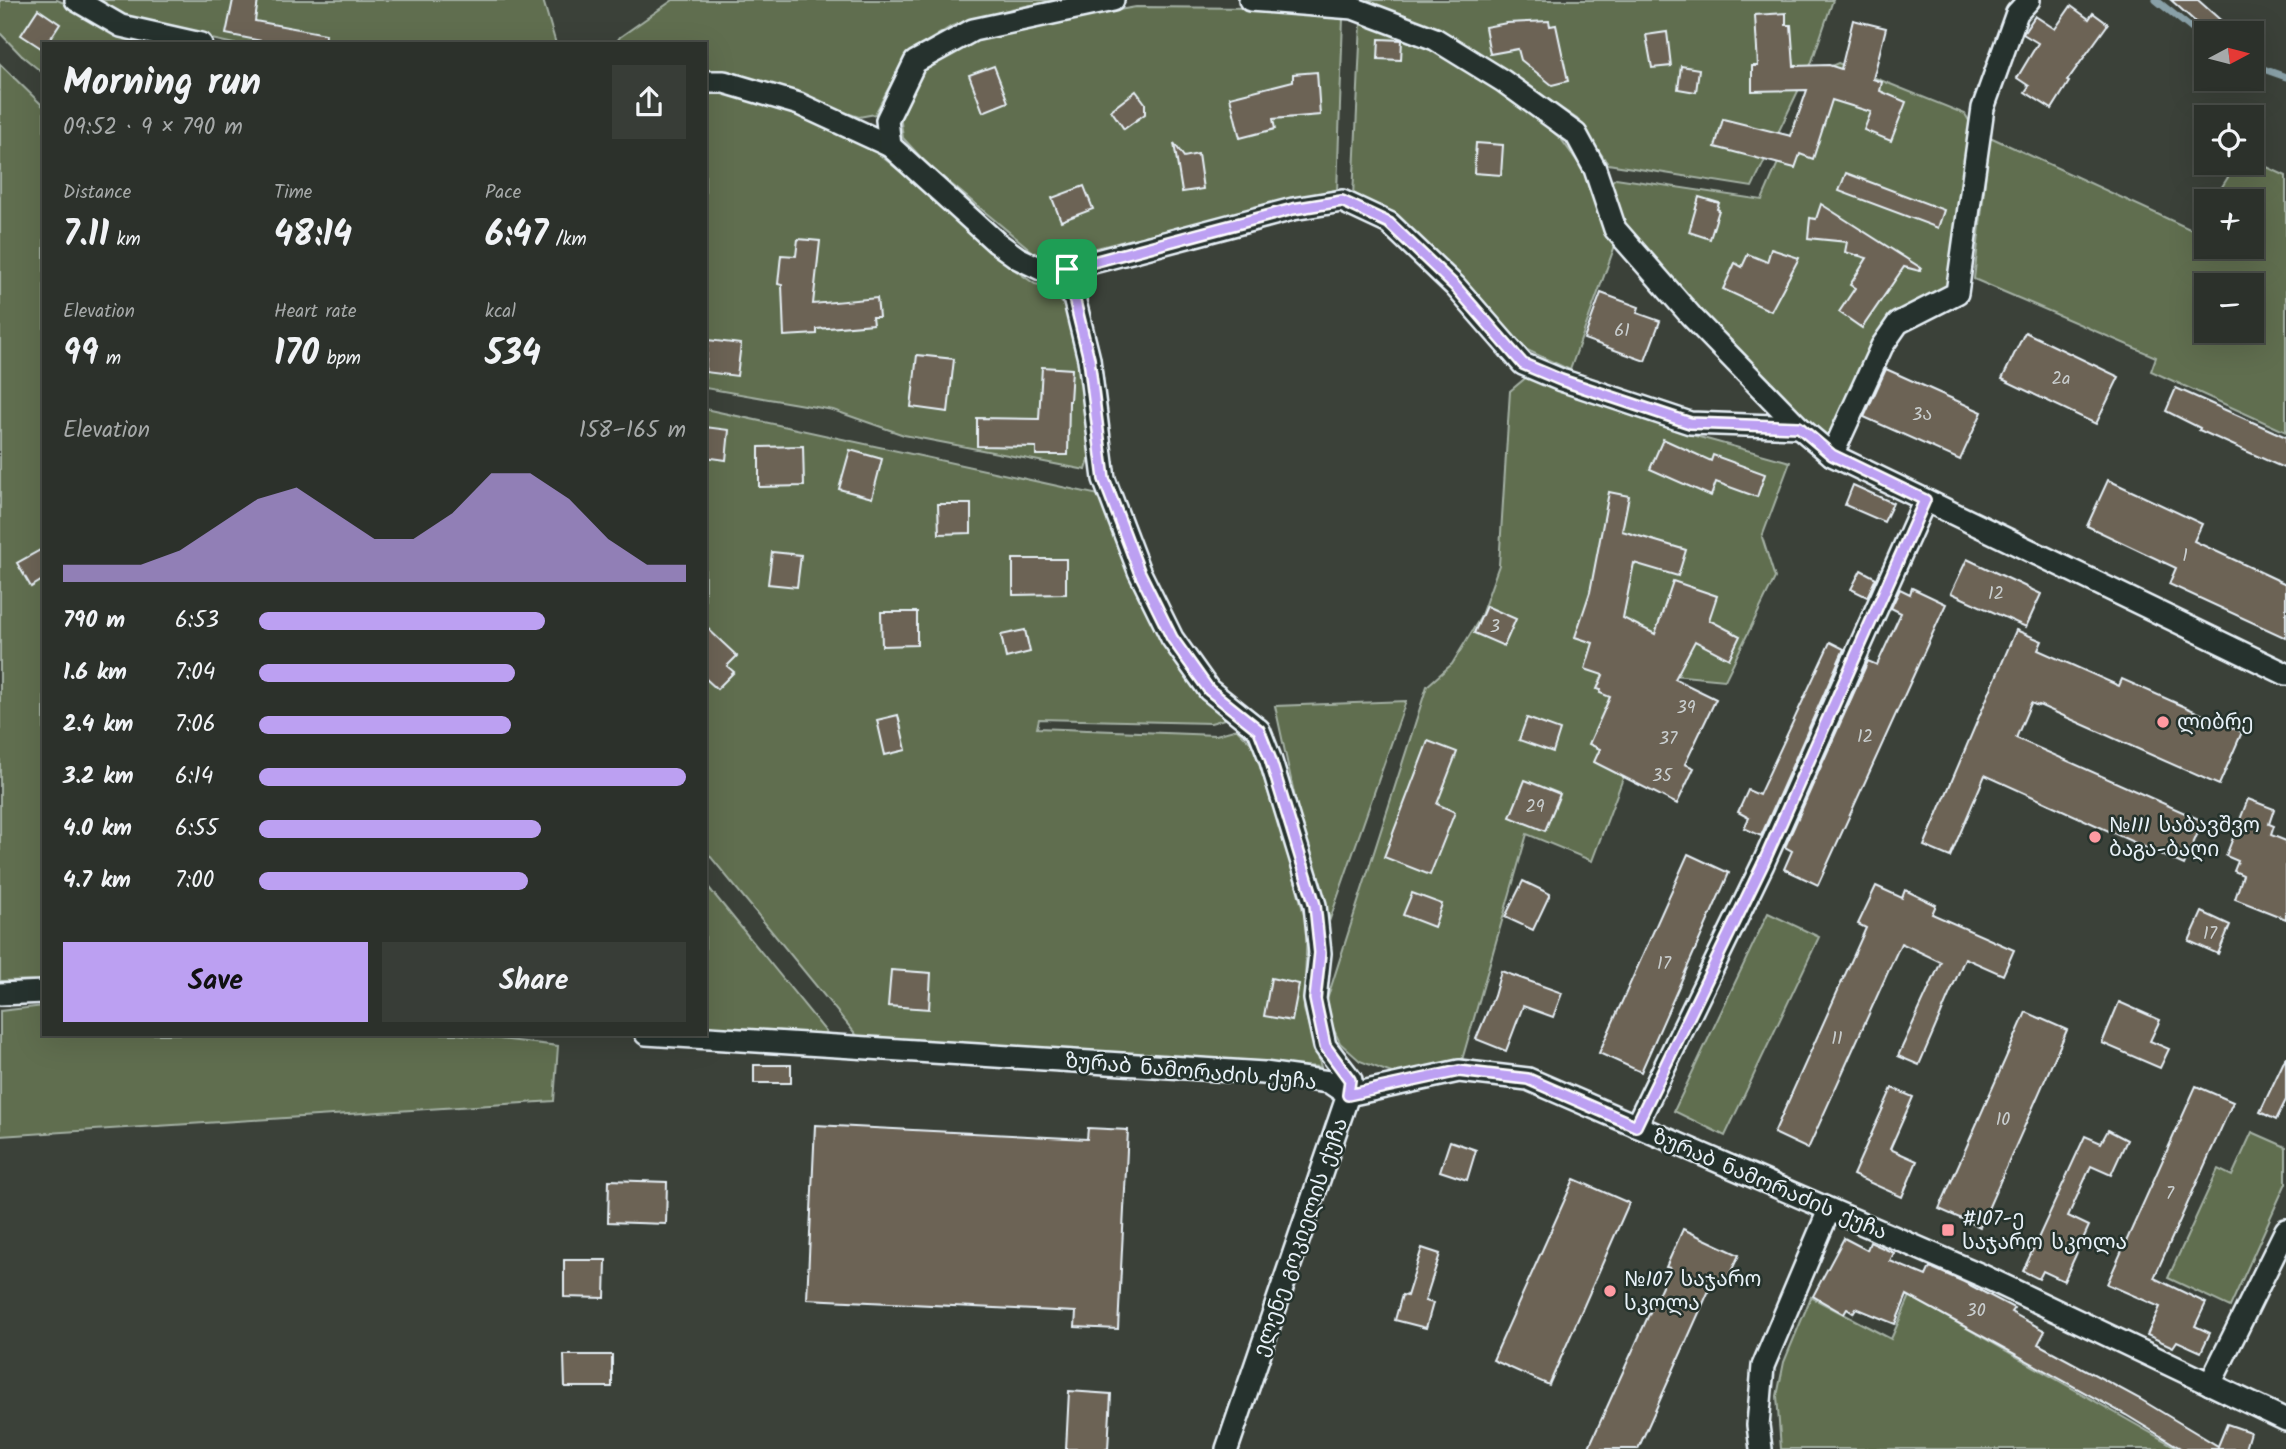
<!DOCTYPE html>
<html lang="en">
<head>
<meta charset="utf-8">
<style>
  :root { --surface:#2c312b; --page:#383d37; --text:#f1f3f6; --muted:#a6a9a9; --line:#484c47; --accent:#bca0f2 }
  body { margin:0; font-family:Kalam,"Noto Sans Georgian",sans-serif; background:var(--page); color:var(--text); height:100vh; display:flex; flex-direction:column; font-size:26px; white-space:nowrap }
  * { box-sizing:border-box; margin:0 }
  p { font-size:23px; color:var(--muted) }
  .icon { flex:none; width:38px; height:38px; fill:none; stroke:currentColor; stroke-width:2; stroke-linecap:round; stroke-linejoin:round }
  .map { position:relative; flex:1; overflow:hidden }
  .panel { position:absolute; left:42px; top:42px; width:665px; height:994px; display:flex; flex-direction:column; background:var(--surface); border-radius:0px; box-shadow:0 7px 28px #0002,0 0 0 2px var(--line) }
  .panel>* { flex:none }
  .needle { width:46px; rotate:83deg }
  .fabs { position:absolute; left:2194px; top:21px; display:grid; gap:14px }
  .fabs a { display:grid; place-items:center; width:70px; height:70px; border-radius:0px; background:var(--surface); box-shadow:0 7px 28px #0002,0 0 0 2px var(--line); font-size:35px }
  .pin { position:absolute; display:grid; place-items:center; width:60px; height:60px; color:#fff; margin:-30px; border-radius:14px; box-shadow:0 4px 10px #0006 }
  .round { display:grid; place-items:center; flex:none; width:74px; height:74px; border-radius:0px; background:var(--page) }
  .headline { display:flex; align-items:center; justify-content:space-between; height:119px; padding:0 21px }
  h1 { font-size:38px; font-weight:600; line-height:52px }
  .metrics { display:grid; grid-template-columns:repeat(3,1fr); gap:10px; height:119px; padding:7px 21px }
  .metrics div { display:grid; align-content:center }
  .metrics b { font-size:35px; font-weight:600 }
  .metrics small { font-size:19px; font-weight:400 }
  .metrics p { font-size:19px }
  .chart { height:196px; padding:14px 21px }
  .chart p { display:flex; justify-content:space-between }
  .chart svg { width:100%; height:126px; margin-top:7px; fill:var(--accent); opacity:.7 }
  .action { display:flex; gap:14px; margin-top:auto; padding:14px 21px }
  .action a { flex:1; height:80px; border-radius:0px; background:var(--accent); color:#111; font-size:28px; font-weight:600; line-height:80px; text-align:center }
  .action a+a { background:var(--page); color:var(--text) }
  ul { padding:0 21px; list-style:none; font-size:23px }
  li { display:grid; grid-template-columns:112px 84px 1fr; align-items:center; height:52px }
  li i { height:18px; border-radius:9px; background:var(--accent) }
  .map>svg:first-child { display:block }
  .green { fill:#606e50; stroke:#a4b0a4; stroke-width:2; fill-rule:evenodd }
  .lines { fill:none; stroke-linecap:round; stroke-linejoin:round }
  .stream { stroke:#89a0a7; stroke-width:7 }
  .building { fill:#6c6355; stroke:#e8f1f8; stroke-width:2 }
  .street-casing { stroke:#e8f1f8; stroke-width:26 }
  .street { stroke:#26332d; stroke-width:21 }
  .route-casing { stroke:#fff; stroke-width:14 }
  .route { stroke:#bca0f2; stroke-width:9 }
  .poi-dot { fill:#ff9aa2; stroke:#26332d; stroke-width:2.5 }
  .labels { text-anchor:middle; stroke-width:5; stroke-linejoin:round; paint-order:stroke }
  .number-label { font-size:18px; fill:#c9cecf }
  .poi-label { font-size:21px; fill:#e8f1f8; stroke:#26332d; text-anchor:start }
  .street-label { font-size:21px; fill:#e8f1f8; stroke:#26332d }
</style>
</head>
<body>
<div class="map">
<svg width="2286" height="1449" viewBox="0 0 2286 1449">
  <rect width="100%" height="100%" fill="#3b4139"/>
  <filter id="ink" filterUnits="userSpaceOnUse"><feTurbulence type="fractalNoise" baseFrequency=".0143" numOctaves="2"/><feDisplacementMap in="SourceGraphic" scale="14" xChannelSelector="R" yChannelSelector="G"/><feConvolveMatrix kernelMatrix="1 2 1 2 8 2 1 2 1" color-interpolation-filters="sRGB"/></filter>
  <g filter="url(#ink)">
    <!-- green -->
    <g class="green">
      <polygon points="0,0 57,0 165,44 44,44 44,74 21,55 0,33"/>
      <polygon points="93,0 543,0 556,44 234,44 123,19"/>
      <polygon points="673,0 1058,0 1011,9 952,26 906,55 875,114 859,117 725,72 705,72 705,44 615,44 620,37"/>
      <polygon points="1361,0 1833,0 1811,64 1752,187 1608,164 1577,119 1521,81 1432,33"/>
      <polygon points="1136,7 1261,8 1343,18 1337,192 1314,194 1044,261 927,164 903,138 900,114 922,64 975,35"/>
      <polygon points="1372,18 1485,72 1561,139 1593,183 1617,240 1570,370 1525,349 1434,250 1394,215 1353,197 1361,22"/>
      <polygon points="1838,63 1965,114 1974,129 1950,288 1890,322 1829,442 1625,234 1605,187 1616,178 1762,200 1817,72"/>
      <polygon points="0,64 44,107 44,980 0,981"/>
      <polygon points="705,89 728,89 796,111 864,142 923,190 989,252 1035,284 1053,287 1071,319 1083,374 1091,453 1086,470 904,435 833,410 705,388"/>
      <path d="M1990 137 2194 231 2207 211V247H2252V201H2213L2237 163H2252V160L2286 176V432L2151 371 2156 357 1974 279ZM2207 285H2252V331H2207Z"/>
      <polygon points="1528,376 1681,432 1790,462 1762,537 1775,578 1725,680 1662,674 1592,861 1527,834 1462,1060 1394,1074 1360,1061 1340,1043 1324,1009 1427,686 1452,664 1480,618 1499,565 1510,391"/>
      <polygon points="705,409 1099,495 1167,646 1228,718 1211,723 1039,719 1037,728 1216,735 1237,729 1253,745 1288,854 1307,926 1304,1009 1321,1067 858,1037 705,850"/>
      <polygon points="1406,701 1330,919 1307,853 1275,706"/>
      <polygon points="705,883 831,1038 705,1028"/>
      <polygon points="1768,913 1819,937 1725,1136 1674,1111"/>
      <polygon points="44,1006 44,1034 457,1034 558,1046 554,1101 0,1136 0,1011"/>
      <polygon points="2252,1132 2286,1147 2286,1183 2230,1307 2168,1278 2218,1169 2232,1176"/>
      <polygon points="1910,1296 2179,1449 1781,1449 1777,1396 1784,1362 1811,1297 1891,1339"/>
    </g>
    <g class="lines">
      <!-- stream -->
      <g class="stream">
        <polyline points="2156,0 2207,41"/>
        <polyline points="2252,65 2286,77"/>
      </g>
    </g>
    <!-- building -->
    <g class="building">
      <polygon points="233,0 258,0 255,21 326,34 325,44 277,44 226,34"/>
      <polygon points="2171,0 2198,0 2235,33 2208,33"/>
      <polygon points="2071,6 2089,19 2093,13 2108,24 2067,81 2069,82 2052,109 2025,92 2029,86 2017,78 2038,43 2023,34 2035,16 2055,29"/>
      <polygon points="38,9 60,24 47,44 44,44 44,50 21,35"/>
      <polygon points="1786,13 1786,25 1791,25 1794,66 1829,65 1841,69 1853,20 1886,28 1873,79 1882,82 1880,91 1906,102 1891,141 1864,130 1871,112 1832,100 1813,159 1800,154 1795,168 1715,147 1723,119 1791,136 1807,90 1752,91 1752,66 1758,66 1755,15"/>
      <polygon points="1549,21 1550,26 1556,25 1568,81 1552,85 1521,60 1518,49 1490,54 1485,27 1507,23"/>
      <polygon points="1667,32 1671,66 1652,68 1646,35"/>
      <polygon points="1379,39 1402,40 1401,60 1378,59"/>
      <polygon points="994,66 1008,102 983,112 969,75"/>
      <polygon points="1681,66 1699,69 1696,92 1678,89"/>
      <polygon points="1317,72 1320,115 1273,119 1275,129 1240,138 1230,97 1293,81 1293,74"/>
      <polygon points="1136,91 1145,103 1145,114 1124,129 1111,110"/>
      <polygon points="1174,143 1184,157 1198,154 1203,189 1182,192"/>
      <polygon points="1476,143 1503,145 1501,175 1474,173"/>
      <polygon points="1846,173 1944,210 1938,228 1839,191"/>
      <polygon points="1084,186 1093,209 1061,221 1052,198"/>
      <polygon points="1699,197 1719,203 1717,209 1719,210 1710,239 1689,232"/>
      <polygon points="1821,204 1921,268 1920,271 1904,267 1862,328 1839,312 1855,288 1850,285 1867,258 1845,252 1847,242 1808,238 1810,218 1816,219"/>
      <polygon points="798,239 820,241 813,304 877,298 879,317 872,317 873,324 817,329 817,334 784,336 782,285 778,284 781,255 796,256"/>
      <polygon points="1771,249 1799,258 1771,311 1723,289 1735,263 1742,267 1748,254 1767,262"/>
      <polygon points="1601,293 1639,307 1637,313 1660,321 1645,361 1584,339"/>
      <polygon points="2025,332 2119,377 2096,424 2002,379"/>
      <polygon points="708,340 741,344 737,376 705,372"/>
      <polygon points="917,355 954,359 948,412 911,407"/>
      <polygon points="1042,367 1072,369 1070,401 1069,401 1068,455 1036,455 1036,447 977,446 977,418 1039,419"/>
      <polygon points="1886,369 1982,412 1960,460 1864,417"/>
      <polygon points="2176,388 2286,437 2286,469 2199,430 2200,428 2166,411"/>
      <polygon points="705,427 729,430 726,460 705,457"/>
      <polygon points="1663,439 1711,461 1713,455 1765,474 1757,497 1716,482 1711,496 1650,469"/>
      <polygon points="803,446 804,486 759,487 759,447"/>
      <polygon points="850,450 882,459 872,498 839,489"/>
      <polygon points="2108,480 2202,524 2194,541 2286,584 2286,638 2169,584 2176,568 2087,526"/>
      <polygon points="1853,485 1893,503 1884,522 1845,505"/>
      <polygon points="1609,492 1629,496 1622,531 1686,550 1678,576 1634,563 1623,618 1655,634 1673,581 1717,596 1709,620 1740,636 1729,659 1695,641 1675,679 1716,699 1685,764 1694,768 1677,804 1594,762 1600,749 1589,744 1610,697 1600,693 1601,690 1597,689 1603,675 1585,669 1593,643 1575,637 1590,592"/>
      <polygon points="938,504 971,504 971,533 939,534"/>
      <polygon points="44,548 44,579 31,587 17,563"/>
      <polygon points="772,552 801,555 797,587 768,584"/>
      <polygon points="1013,559 1066,559 1066,594 1013,595"/>
      <polygon points="1967,559 2041,594 2026,627 1951,593"/>
      <polygon points="1861,570 1876,578 1867,597 1851,589"/>
      <polygon points="1912,588 1946,604 1818,885 1784,869 1792,851 1785,847 1868,661 1877,665 1901,613 1891,608 1900,589 1910,594"/>
      <polygon points="1486,606 1516,619 1504,646 1474,633"/>
      <polygon points="881,612 917,612 917,645 882,646"/>
      <polygon points="705,626 737,656 727,666 734,672 717,689 705,678"/>
      <polygon points="1025,630 1030,652 1006,658 1001,635"/>
      <polygon points="2016,630 2042,641 2038,650 2119,686 2122,679 2242,732 2219,785 2039,705 2038,706 2031,703 2016,738 2203,821 2184,865 1985,775 1950,857 1924,846"/>
      <polygon points="1830,642 1844,649 1761,836 1744,828 1749,818 1738,812 1748,790 1759,795"/>
      <polygon points="898,715 906,750 885,755 877,720"/>
      <polygon points="1527,718 1560,730 1553,752 1519,740"/>
      <polygon points="1428,741 1457,752 1437,804 1455,812 1430,875 1384,857"/>
      <polygon points="1525,780 1560,794 1545,831 1510,817"/>
      <polygon points="2248,799 2274,809 2269,824 2274,826 2271,835 2286,841 2286,919 2235,899 2243,875 2234,871 2238,861 2226,856"/>
      <polygon points="1688,854 1729,873 1641,1072 1599,1053"/>
      <polygon points="1523,881 1550,894 1533,930 1505,917"/>
      <polygon points="1876,886 1902,898 1905,890 1936,905 1932,914 2014,950 2003,975 1965,958 1919,1065 1898,1056 1941,962 1901,943 1808,1149 1774,1133 1866,928 1858,924"/>
      <polygon points="1412,893 1442,904 1434,927 1403,915"/>
      <polygon points="2202,912 2230,925 2218,954 2189,941"/>
      <polygon points="891,970 931,973 929,1009 888,1006"/>
      <polygon points="1501,971 1562,993 1553,1017 1523,1006 1506,1051 1476,1039 1494,996"/>
      <polygon points="1271,978 1299,984 1292,1021 1264,1016"/>
      <polygon points="2119,1002 2160,1020 2150,1041 2169,1049 2160,1068 2102,1043"/>
      <polygon points="2026,1012 2067,1030 1980,1227 1939,1209"/>
      <polygon points="2286,1057 2286,1100 2276,1120 2260,1112"/>
      <rect x="754" y="1065" width="37" height="18"/>
      <polygon points="2196,1086 2233,1102 2154,1278 2206,1303 2195,1326 2210,1333 2201,1352 2177,1341 2173,1347 2147,1335 2160,1307 2107,1284"/>
      <polygon points="1892,1088 1913,1097 1890,1149 1917,1161 1902,1197 1853,1175"/>
      <polygon points="815,1125 1087,1139 1088,1128 1128,1130 1118,1329 1075,1327 1076,1312 807,1299"/>
      <polygon points="2108,1130 2127,1140 2111,1175 2091,1166 2068,1216 2089,1226 2064,1281 2043,1271 2039,1279 2023,1271 2085,1136 2101,1143"/>
      <polygon points="1450,1141 1476,1150 1467,1180 1440,1171"/>
      <polygon points="1574,1179 1629,1203 1549,1385 1493,1360"/>
      <polygon points="609,1180 667,1182 666,1224 608,1222"/>
      <polygon points="1683,1229 1739,1255 1726,1282 1715,1277 1638,1449 1588,1449 1670,1268 1666,1267"/>
      <polygon points="1844,1238 1867,1250 1870,1242 1894,1253 1890,1261 1926,1276 1930,1267 1964,1282 2014,1308 2011,1312 2045,1331 2038,1344 2140,1399 2218,1446 2227,1424 2250,1432 2245,1449 2182,1449 2126,1415 1907,1295 1895,1324 1856,1308 1853,1313 1847,1309 1844,1314 1813,1296"/>
      <polygon points="1422,1248 1440,1254 1425,1301 1433,1303 1426,1328 1395,1320 1402,1295 1407,1296"/>
      <polygon points="564,1260 606,1260 605,1298 564,1297"/>
      <polygon points="564,1355 612,1355 612,1387 565,1387"/>
      <polygon points="1069,1391 1111,1394 1108,1449 1066,1449"/>
    </g>
    <g class="lines">
      <defs>
        <g id="street">
          <polyline points="76,0 121,26 201,44"/>
          <polyline points="1250,0 1353,8 1435,39 1503,81 1576,134 1595,169 1615,229 1692,317 1799,427 1832,455 2286,674"/>
          <polyline points="705,82 724,82 799,104 890,146 996,242 1018,258 1043,270 1067,269 1293,209 1342,201 1389,223 1455,286 1523,364 1561,380 1690,423 1799,427"/>
          <polyline points="890,146 887,120 915,62 973,30 1113,0"/>
          <polyline points="1067,269 1089,359 1104,479 1139,571 1172,638 1209,690 1259,730 1270,758 1315,905 1320,953 1315,999 1325,1046 1351,1080 1348,1095 1227,1449"/>
          <polyline points="1832,455 1882,346 1898,323 1957,293 1983,108 2017,13 2029,0"/>
          <polyline points="0,994 44,992"/>
          <polyline points="646,1034 1264,1073 1329,1082 1348,1095 1459,1071 1528,1079 1981,1275 2286,1420"/>
          <polyline points="1636,1126 1763,864 1925,500"/>
          <polyline points="2210,1384 2286,1230"/>
          <polyline points="1761,1449 1758,1425 1763,1366 1829,1210"/>
        </g>
      </defs>
      <!-- street casing -->
      <use href="#street" class="street-casing"/>
      <!-- street -->
      <use href="#street" class="street"/>
    </g>
  </g>
  <g class="lines" filter="url(#ink)">
    <defs>
      <polygon id="route" points="1342,201 1389,223 1455,286 1523,364 1561,380 1690,423 1799,427 1832,455 1925,500 1763,864 1636,1126 1528,1079 1459,1071 1348,1095 1350,1080 1325,1046 1315,999 1320,953 1315,905 1270,758 1259,730 1209,690 1172,638 1139,571 1104,479 1089,359 1067,269 1293,209"/>
    </defs>
    <!-- route casing -->
    <use href="#route" class="route-casing"/>
    <!-- route -->
    <use href="#route" class="route"/>
  </g>
  <!-- markers -->
  <g class="poi-dot">
    <circle cx="2163" cy="722" r="7"/>
    <circle cx="2095" cy="837" r="7"/>
    <rect x="1941" y="1223" width="14" height="14" rx="3.5"/>
    <circle cx="1610" cy="1291" r="7"/>
  </g>
  <g class="labels">
    <!-- number labels -->
    <g class="number-label">
      <text x="1622" y="336">61</text>
      <text x="2061" y="384">2a</text>
      <text x="1922" y="420">3ა</text>
      <text x="2185" y="561">1</text>
      <text x="1996" y="599">12</text>
      <text x="1495" y="632">3</text>
      <text x="1686" y="713">39</text>
      <text x="1865" y="742">12</text>
      <text x="1668" y="744">37</text>
      <text x="1662" y="781">35</text>
      <text x="1535" y="812">29</text>
      <text x="2210" y="939">17</text>
      <text x="1664" y="969">17</text>
      <text x="1837" y="1044">11</text>
      <text x="2003" y="1125">10</text>
      <text x="2170" y="1199">7</text>
      <text x="1976" y="1316">30</text>
    </g>
    <!-- poi labels -->
    <g class="poi-label">
      <text x="2177" y="729">ლიბრე</text>
      <text x="2109" y="832">№111 საბავშვო<tspan x="2109" dy="24">ბაგა-ბაღი</tspan></text>
      <text x="1962" y="1225">#107-ე<tspan x="1962" dy="24">საჯარო სკოლა</tspan></text>
      <text x="1624" y="1286">№107 საჯარო<tspan x="1624" dy="24">სკოლა</tspan></text>
    </g>
    <!-- street labels -->
    <g class="street-label">
      <text transform="translate(1191 1071) rotate(5)" y="7">ზურაბ ნამორაძის ქუჩა</text>
      <text transform="translate(1770 1184) rotate(23)" y="7">ზურაბ ნამორაძის ქუჩა</text>
      <text transform="translate(1300 1237) rotate(-71)" y="7">ელენე გოკიელის ქუჩა</text>
    </g>
  </g>
</svg>
<div class="fabs">
<a><svg class="needle" viewBox="-14 -14 28 28"><path d="M0-13l5 13h-10z" fill="#e53935"/><path d="M0 13l5-13h-10z" fill="#a6a9a9"/></svg></a>
<a><svg class="icon" aria-label="locate" viewBox="0 0 24 24"><circle cx="12" cy="12" r="6"/><path d="M12 2v4M12 18v4M2 12h4M18 12h4"/></svg></a>
<a>+</a>
<a>−</a>
</div>
<div class="pin" style="left:1067px;top:269px;background:#1e9e55"><svg class="icon" aria-label="arrive" viewBox="0 0 24 24"><path d="M6 21V4h12l-3 4 3 4H6"/></svg></div>
<section class="panel">
<div class="headline"><div><h1>Morning run</h1><p>09:52 · 9 × 790 m</p></div><a class="round"><svg class="icon" aria-label="share" viewBox="0 0 24 24"><path d="M12 15V3M7 8l5-5 5 5M5 13v7h14v-7"/></svg></a></div>
<div class="metrics">
<div><p>Distance</p><b>7.11<small> km</small></b></div>
<div><p>Time</p><b>48:14</b></div>
<div><p>Pace</p><b>6:47<small> /km</small></b></div>
</div>
<div class="metrics">
<div><p>Elevation</p><b>99<small> m</small></b></div>
<div><p>Heart rate</p><b>170<small> bpm</small></b></div>
<div><p>kcal</p><b>534</b></div>
</div>
<div class="chart"><p><span>Elevation</span>158–165 m</p>
<svg viewBox="0 0 160 44" preserveAspectRatio="none"><path d="M0 44V38L10 38L20 38L30 33L40 24L50 15L60 11L70 20L80 29L90 29L100 20L110 6L120 6L130 15L140 29L150 38L160 38V44z"/></svg>
</div>
<ul>
<li><b>790 m</b>6:53<i style="width:67%"></i></li>
<li><b>1.6 km</b>7:04<i style="width:60%"></i></li>
<li><b>2.4 km</b>7:06<i style="width:59%"></i></li>
<li><b>3.2 km</b>6:14<i style="width:100%"></i></li>
<li><b>4.0 km</b>6:55<i style="width:66%"></i></li>
<li><b>4.7 km</b>7:00<i style="width:63%"></i></li>
</ul>
<div class="action"><a>Save</a><a>Share</a></div>
</section>
</div>
</body>
</html>
